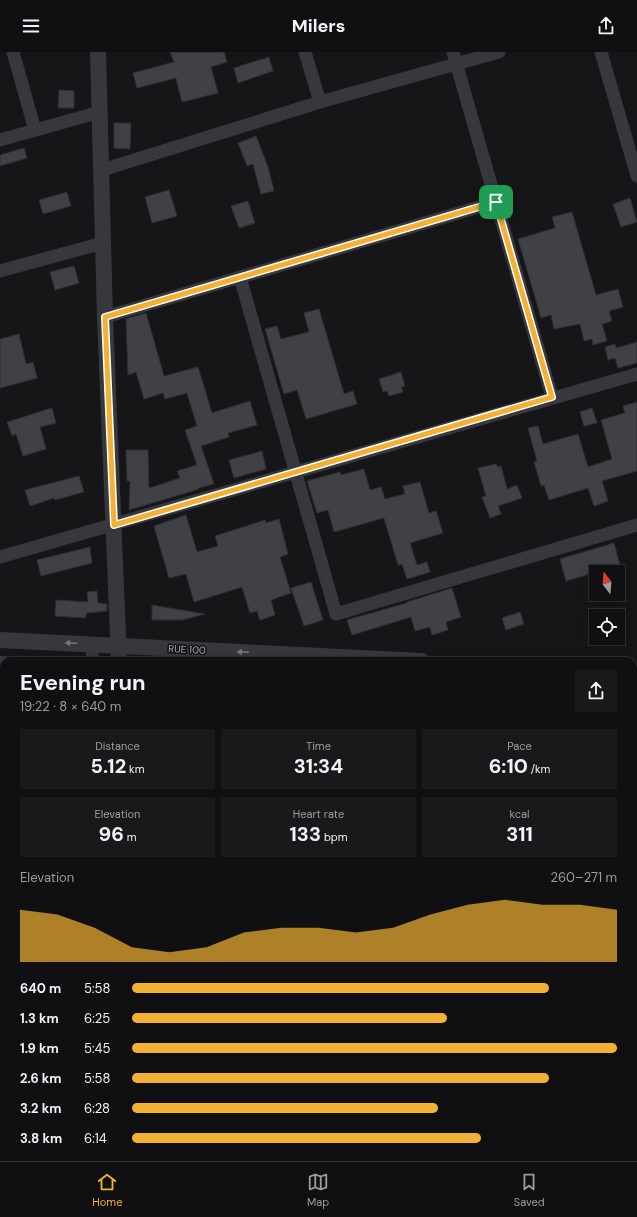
<!DOCTYPE html>
<html lang="en">
<head>
<meta charset="utf-8">
<style>
  :root { --surface:#101012; --page:#19191b; --text:#f1f3f6; --muted:#9c9d9f; --line:#303032; --accent:#f2b134 }
  body { margin:0; font-family:"DM Sans",sans-serif; background:var(--page); color:var(--text); height:100vh; display:flex; flex-direction:column; font-size:15px; white-space:nowrap }
  * { box-sizing:border-box; margin:0 }
  p { font-size:13px; color:var(--muted) }
  .icon { flex:none; width:22px; height:22px; fill:none; stroke:currentColor; stroke-width:2; stroke-linecap:round; stroke-linejoin:round }
  .map { position:relative; flex:1; overflow:hidden }
  .details { position:absolute; left:0px; top:605px; width:637px; height:504px; display:flex; flex-direction:column; background:var(--surface); border-radius:12px 12px 0 0; box-shadow:0 2px 10px #0003,0 0 0 1px var(--line) }
  .details>* { flex:none }
  .needle { width:26px; rotate:344deg }
  .fabs { position:absolute; left:589px; top:513px; display:grid; gap:8px }
  .fabs a { display:grid; place-items:center; width:36px; height:36px; border-radius:0px; background:var(--surface); box-shadow:0 2px 10px #0003,0 0 0 1px var(--line); font-size:20px }
  .pin { position:absolute; display:grid; place-items:center; width:34px; height:34px; color:#fff; margin:-17px; border-radius:8px; box-shadow:0 2px 6px #0006 }
  .round { display:grid; place-items:center; flex:none; width:42px; height:42px; border-radius:0px; background:var(--page) }
  .overview { display:flex; align-items:center; justify-content:space-between; height:68px; padding:0 20px }
  h1 { font-size:22px; font-weight:700; line-height:30px }
  .figures { display:grid; grid-template-columns:repeat(3,1fr); gap:6px; height:68px; padding:4px 20px }
  .figures div { display:grid; align-content:center; border-radius:0px; background:var(--page); text-align:center }
  .figures b { font-size:20px; font-weight:700 }
  .figures small { font-size:11px; font-weight:400 }
  .figures p { font-size:11px }
  .chart { height:112px; padding:8px 20px }
  .chart p { display:flex; justify-content:space-between }
  .chart svg { width:100%; height:72px; margin-top:4px; fill:var(--accent); opacity:.7 }
  ul { padding:0 20px; list-style:none; font-size:13px }
  li { display:grid; grid-template-columns:64px 48px 1fr; align-items:center; height:30px }
  li i { height:10px; border-radius:5px; background:var(--accent) }
  header { display:flex; justify-content:space-between; align-items:center; height:52px; padding:0 20px; background:var(--surface); font-size:18px; font-weight:700 }
  .tab-bar { display:flex; justify-content:space-around; align-items:center; height:56px; border-top:1px solid var(--line); background:var(--surface); font-size:11px; color:var(--muted) }
  .tab-bar a { display:grid; justify-items:center; gap:2px }
  .tab-bar .on { color:var(--accent) }
  .map>svg:first-child { display:block }
  .building { fill:#404145; stroke:#303034 }
  .lines { fill:none; stroke-linecap:round; stroke-linejoin:round }
  .minor { stroke:#37383d; stroke-width:13 }
  .tertiary { stroke:#37383d; stroke-width:16 }
  .oneway { fill:#757881 }
  .route-casing { stroke:#fff; stroke-width:8 }
  .route { stroke:#f2b134; stroke-width:5 }
  .labels { text-anchor:middle; stroke-width:3; stroke-linejoin:round; paint-order:stroke }
  .street-label { font-size:10px; fill:#a8adb8; stroke:#111113 }
</style>
</head>
<body>
<header><svg class="icon" aria-label="menu" viewBox="0 0 24 24"><path d="M4 6h16M4 12h16M4 18h16"/></svg>Milers<svg class="icon" aria-label="share" viewBox="0 0 24 24"><path d="M12 15V3M7 8l5-5 5 5M5 13v7h14v-7"/></svg></header>
<div class="map">
<svg width="637" height="1109" viewBox="0 0 637 1109">
  <rect width="100%" height="100%" fill="#161618"/>
  <!-- building -->
  <g class="building">
    <polygon points="170,0 224,0 227,10 211,15 218,41 182,50 176,26 137,36 133,21 174,10"/>
    <polygon points="269,5 273,19 238,31 234,16"/>
    <polygon points="59,38 74,39 74,56 58,56"/>
    <polygon points="114,71 131,71 130,97 114,96"/>
    <polygon points="256,84 268,115 274,139 261,142 253,112 247,114 238,91"/>
    <polygon points="24,96 27,106 0,114 0,103"/>
    <polygon points="169,138 177,164 152,171 145,145"/>
    <polygon points="67,140 71,154 43,162 39,148"/>
    <polygon points="630,146 637,170 621,175 613,152"/>
    <polygon points="248,149 255,171 239,176 231,154"/>
    <polygon points="572,160 596,243 618,237 623,255 609,259 612,269 602,272 607,289 593,293 592,287 584,289 580,272 554,277 551,263 541,266 518,187 555,176 552,165"/>
    <polygon points="74,214 79,231 55,238 50,220"/>
    <polygon points="319,257 344,342 353,339 357,352 306,367 297,338 284,342 265,277 277,274 281,287 309,280 304,261"/>
    <polygon points="146,261 164,324 198,315 212,361 250,349 257,373 228,381 229,385 201,394 214,432 198,436 199,437 129,458 130,429 127,429 126,398 148,398 149,436 180,426 177,419 197,413 185,378 197,374 187,341 165,347 163,341 144,347 136,320 128,323 126,267"/>
    <polygon points="19,282 26,312 33,310 37,326 0,336 0,287"/>
    <polygon points="637,290 637,311 618,316 615,306 608,308 605,295 615,292 616,296"/>
    <polygon points="401,320 405,334 401,335 403,340 389,344 387,339 383,340 379,327"/>
    <polygon points="637,350 637,419 602,429 608,449 594,454 588,436 549,448 544,433 541,434 534,410 537,409 528,376 538,374 543,392 578,382 588,415 612,407 601,368 625,361 623,354"/>
    <polygon points="52,356 56,371 40,375 46,397 23,404 16,382 12,384 7,370"/>
    <polygon points="592,356 597,371 584,374 580,360"/>
    <polygon points="262,399 266,417 234,426 229,408"/>
    <polygon points="496,412 498,415 501,414 507,437 517,433 522,446 498,454 501,462 490,466 482,445 486,444 478,416"/>
    <polygon points="364,417 370,438 381,435 385,447 405,442 403,434 420,430 429,461 436,459 443,481 410,491 417,513 427,510 430,520 407,527 402,512 398,513 384,466 334,480 328,458 317,461 307,429 340,420 341,423"/>
    <polygon points="79,424 84,440 55,448 54,446 30,454 25,438"/>
    <polygon points="186,463 197,500 218,494 215,484 265,468 266,471 279,467 288,502 280,505 291,541 271,548 275,563 260,568 257,559 250,561 242,535 194,550 186,522 169,526 154,474"/>
    <polygon points="614,491 620,513 566,529 560,507"/>
    <polygon points="90,495 92,511 41,524 37,508"/>
    <polygon points="311,530 323,568 304,574 291,536"/>
    <polygon points="452,536 461,565 446,570 448,578 432,583 430,575 415,579 411,565 352,583 347,568 407,551 407,550"/>
    <polygon points="97,539 98,551 107,552 107,559 86,561 86,566 55,564 56,548 88,550 87,540"/>
    <polygon points="152,553 205,562 182,568 152,568"/>
    <polygon points="520,560 524,572 506,578 502,566"/>
  </g>
  <g class="lines">
    <!-- minor -->
    <g class="minor">
      <polyline points="13,0 35,78"/>
      <polyline points="305,0 320,50"/>
      <polyline points="453,0 552,345"/>
      <polyline points="601,0 637,124"/>
      <polyline points="0,88 100,60"/>
      <polyline points="102,118 320,50 499,0"/>
      <polyline points="0,219 103,191"/>
      <polyline points="240,225 336,562 637,473"/>
      <polyline points="105,265 496,150"/>
      <polyline points="0,505 637,322"/>
      <polyline points="92,609 93,592"/>
      <polyline points="633,680 637,680"/>
      <polyline points="0,763 4,757"/>
      <polyline points="0,913 4,916"/>
      <polyline points="633,919 637,913"/>
      <polyline points="633,990 637,993"/>
      <polyline points="290,1105 296,1109"/>
      <polyline points="0,1108 4,1102"/>
      <polyline points="226,1109 228,1105"/>
      <polyline points="507,1109 510,1105"/>
    </g>
    <!-- tertiary -->
    <g class="tertiary">
      <polyline points="98,0 105,265 119,609"/>
      <polyline points="0,588 422,609"/>
      <polyline points="0,612 4,612"/>
      <polyline points="633,620 637,620"/>
      <polyline points="633,643 637,643"/>
      <polyline points="633,694 637,688"/>
      <polyline points="358,1109 361,1105"/>
    </g>
  </g>
  <!-- one-way arrows -->
  <defs><path id="oneway-solid" d="M-6-.8H1V-3.2L6.5 0L1 3.2V.8H-6Z"/></defs>
  <g class="oneway">
    <use href="#oneway-solid" transform="translate(71 591) rotate(-177)"/>
    <use href="#oneway-solid" transform="translate(243 600) rotate(-177)"/>
  </g>
  <g class="lines">
    <defs>
      <polygon id="route" points="496,150 552,345 114,473 105,265"/>
    </defs>
    <!-- route casing -->
    <use href="#route" class="route-casing"/>
    <!-- route -->
    <use href="#route" class="route"/>
  </g>
  <g class="labels">
    <!-- street labels -->
    <g class="street-label">
      <text transform="translate(187 597) rotate(3)" y="4">RUE 100</text>
    </g>
  </g>
</svg>
<div class="fabs">
<a><svg class="needle" viewBox="-14 -14 28 28"><path d="M0-13l5 13h-10z" fill="#e53935"/><path d="M0 13l5-13h-10z" fill="#9c9d9f"/></svg></a>
<a><svg class="icon" aria-label="locate" viewBox="0 0 24 24"><circle cx="12" cy="12" r="6"/><path d="M12 2v4M12 18v4M2 12h4M18 12h4"/></svg></a>
</div>
<div class="pin" style="left:496px;top:150px;background:#1e9e55"><svg class="icon" aria-label="arrive" viewBox="0 0 24 24"><path d="M6 21V4h12l-3 4 3 4H6"/></svg></div>
<section class="details">
<div class="overview"><div><h1>Evening run</h1><p>19:22 · 8 × 640 m</p></div><a class="round"><svg class="icon" aria-label="share" viewBox="0 0 24 24"><path d="M12 15V3M7 8l5-5 5 5M5 13v7h14v-7"/></svg></a></div>
<div class="figures">
<div><p>Distance</p><b>5.12<small> km</small></b></div>
<div><p>Time</p><b>31:34</b></div>
<div><p>Pace</p><b>6:10<small> /km</small></b></div>
</div>
<div class="figures">
<div><p>Elevation</p><b>96<small> m</small></b></div>
<div><p>Heart rate</p><b>133<small> bpm</small></b></div>
<div><p>kcal</p><b>311</b></div>
</div>
<div class="chart"><p><span>Elevation</span>260–271 m</p>
<svg viewBox="0 0 160 44" preserveAspectRatio="none"><path d="M0 44V12L10 15L20 23L30 35L40 38L50 35L60 26L70 23L80 23L90 26L100 23L110 15L120 9L130 6L140 9L150 9L160 12V44z"/></svg>
</div>
<ul>
<li><b>640 m</b>5:58<i style="width:86%"></i></li>
<li><b>1.3 km</b>6:25<i style="width:65%"></i></li>
<li><b>1.9 km</b>5:45<i style="width:100%"></i></li>
<li><b>2.6 km</b>5:58<i style="width:86%"></i></li>
<li><b>3.2 km</b>6:28<i style="width:63%"></i></li>
<li><b>3.8 km</b>6:14<i style="width:72%"></i></li>
</ul>
</section>
</div>
<nav class="tab-bar">
<a class="on"><svg class="icon" aria-label="home" viewBox="0 0 24 24"><path d="M3 11l9-7 9 7M6 9v11h12V9"/></svg>Home</a>
<a><svg class="icon" aria-label="map" viewBox="0 0 24 24"><path d="M3 6l6-2 6 2 6-2v14l-6 2-6-2-6 2zM9 4v14M15 6v14"/></svg>Map</a>
<a><svg class="icon" aria-label="saved" viewBox="0 0 24 24"><path d="M7 4h10v16l-5-4-5 4z"/></svg>Saved</a>
</nav>
</body>
</html>
